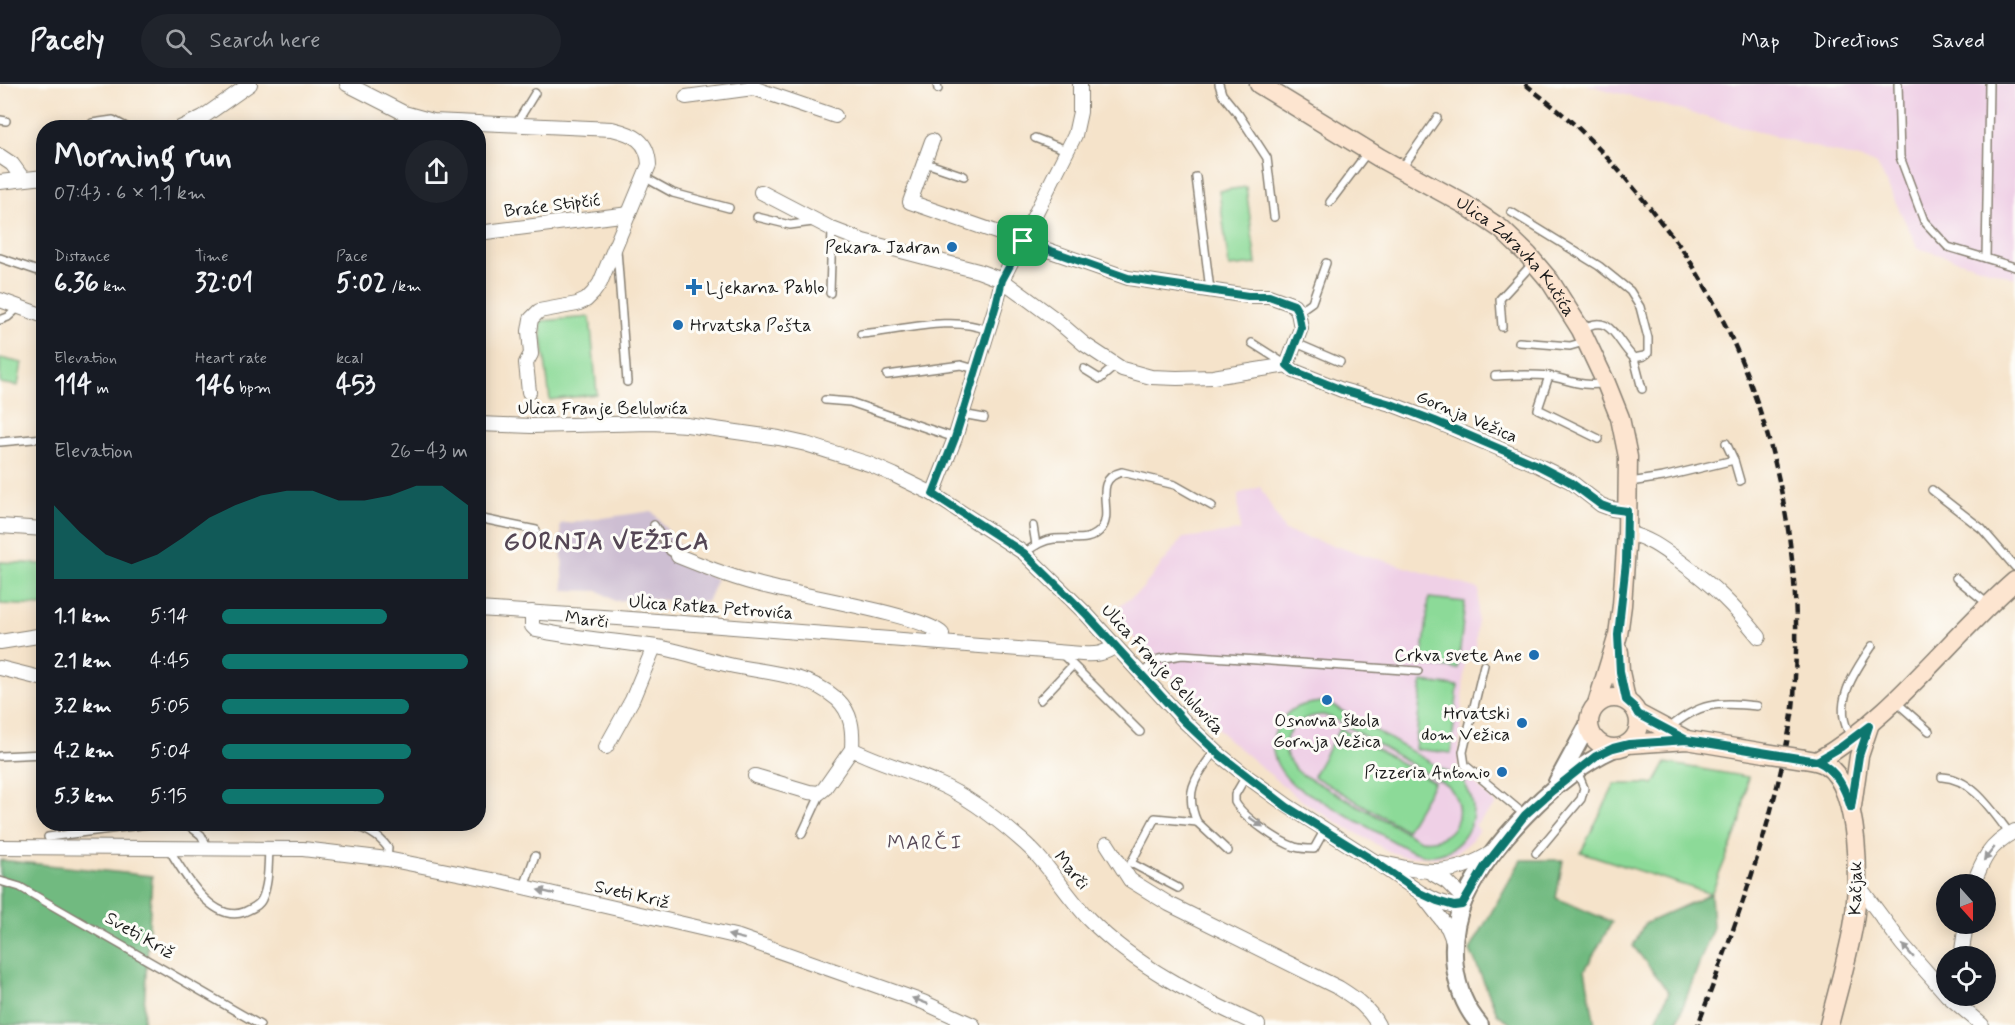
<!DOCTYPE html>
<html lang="en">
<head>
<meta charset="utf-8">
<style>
  :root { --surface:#171b24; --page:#20242c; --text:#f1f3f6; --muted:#9ea1a6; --line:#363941; --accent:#0f766e }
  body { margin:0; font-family:Mynerve,sans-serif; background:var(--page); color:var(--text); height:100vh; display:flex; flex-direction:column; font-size:22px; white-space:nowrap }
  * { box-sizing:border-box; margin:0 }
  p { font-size:20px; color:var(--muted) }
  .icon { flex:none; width:33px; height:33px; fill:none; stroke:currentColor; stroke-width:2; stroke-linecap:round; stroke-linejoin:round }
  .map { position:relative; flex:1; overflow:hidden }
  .drawer { position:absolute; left:36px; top:36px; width:450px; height:711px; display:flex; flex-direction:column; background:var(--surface); border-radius:24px; box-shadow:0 3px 15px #0003 }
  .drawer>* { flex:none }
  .needle { width:39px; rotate:159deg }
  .controls { position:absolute; left:1936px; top:790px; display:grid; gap:12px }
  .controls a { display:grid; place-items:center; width:60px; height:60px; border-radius:50%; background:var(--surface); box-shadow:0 3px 15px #0003; font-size:30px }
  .pin { position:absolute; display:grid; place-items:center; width:51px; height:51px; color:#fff; margin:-26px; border-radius:12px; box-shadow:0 3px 9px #0006 }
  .round { display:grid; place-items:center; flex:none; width:63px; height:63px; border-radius:32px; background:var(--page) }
  .summary { display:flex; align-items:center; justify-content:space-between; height:102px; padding:0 18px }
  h1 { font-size:33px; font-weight:800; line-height:45px }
  .figures { display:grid; grid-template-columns:repeat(3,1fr); gap:9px; height:102px; padding:6px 18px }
  .figures div { display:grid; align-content:center }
  .figures b { font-size:26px; font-weight:800 }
  .figures small { font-size:16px; font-weight:400 }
  .figures p { font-size:16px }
  .chart { height:168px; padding:12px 18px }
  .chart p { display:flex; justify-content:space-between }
  .chart svg { width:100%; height:108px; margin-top:6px; fill:var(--accent); opacity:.7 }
  ul { padding:0 18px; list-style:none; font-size:20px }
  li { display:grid; grid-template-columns:96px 72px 1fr; align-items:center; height:45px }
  li i { height:15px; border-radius:8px; background:var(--accent) }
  header { display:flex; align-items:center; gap:36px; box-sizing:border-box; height:84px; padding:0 30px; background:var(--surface); border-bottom:2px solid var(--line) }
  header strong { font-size:28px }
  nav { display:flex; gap:33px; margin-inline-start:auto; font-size:21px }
  .search { width:420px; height:54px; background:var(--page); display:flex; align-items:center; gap:15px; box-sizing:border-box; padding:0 21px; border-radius:33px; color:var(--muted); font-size:22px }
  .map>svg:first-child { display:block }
  .built { fill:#efd0e6 }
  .industrial { fill:#cdbed2 }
  .green { fill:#8cda98; stroke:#547b5a; stroke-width:1.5; fill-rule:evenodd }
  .forest { fill:#71ba80; stroke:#466b4e; stroke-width:1.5 }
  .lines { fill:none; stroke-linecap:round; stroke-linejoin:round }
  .service-casing { stroke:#888073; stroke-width:10 }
  .minor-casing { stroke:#888073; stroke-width:16 }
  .tertiary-casing { stroke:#888073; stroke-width:20 }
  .secondary-casing { stroke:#888073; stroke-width:21 }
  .service { stroke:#fff; stroke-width:7 }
  .minor { stroke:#fff; stroke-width:14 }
  .tertiary { stroke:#fff; stroke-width:16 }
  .secondary { stroke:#fde5d0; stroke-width:18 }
  .rail { stroke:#1c1c1c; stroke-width:4.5; stroke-dasharray:9 4.5; stroke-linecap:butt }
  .secondary-bridge-casing { stroke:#888073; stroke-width:21; stroke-linecap:butt }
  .secondary-bridge { stroke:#fde5d0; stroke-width:18 }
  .oneway { fill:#999 }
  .route-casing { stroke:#fff; stroke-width:12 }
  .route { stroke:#0f766e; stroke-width:8 }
  .poi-dot { fill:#1f6fb2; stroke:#fdfcf7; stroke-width:2 }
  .labels { text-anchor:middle; stroke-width:6; stroke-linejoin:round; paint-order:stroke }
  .street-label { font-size:18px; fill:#1c1c1c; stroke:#fdfcf7 }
  .poi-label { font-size:18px; fill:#1c1c1c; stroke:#fdfcf7; text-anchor:end }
  .neighbourhood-label { font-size:20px; letter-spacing:1.5px; fill:#554755; stroke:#fdfcf7 }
  .district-label { font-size:24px; font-weight:bold; letter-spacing:1.5px; fill:#554755; stroke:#fdfcf7 }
</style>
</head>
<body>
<header>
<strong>Pacely</strong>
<div class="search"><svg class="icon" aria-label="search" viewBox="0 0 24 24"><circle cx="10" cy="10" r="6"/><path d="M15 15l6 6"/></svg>Search here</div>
<nav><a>Map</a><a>Directions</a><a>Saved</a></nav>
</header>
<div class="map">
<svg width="2015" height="941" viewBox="0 0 2015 941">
  <rect width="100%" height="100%" fill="#fdfcf7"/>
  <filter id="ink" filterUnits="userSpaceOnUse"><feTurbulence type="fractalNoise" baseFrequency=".0167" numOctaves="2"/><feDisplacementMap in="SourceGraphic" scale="12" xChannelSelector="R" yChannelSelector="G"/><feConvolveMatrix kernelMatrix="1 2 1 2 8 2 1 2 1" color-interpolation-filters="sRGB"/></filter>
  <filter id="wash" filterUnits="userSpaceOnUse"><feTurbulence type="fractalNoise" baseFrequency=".008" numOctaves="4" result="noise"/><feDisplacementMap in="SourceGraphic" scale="24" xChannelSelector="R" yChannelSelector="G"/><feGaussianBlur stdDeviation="1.35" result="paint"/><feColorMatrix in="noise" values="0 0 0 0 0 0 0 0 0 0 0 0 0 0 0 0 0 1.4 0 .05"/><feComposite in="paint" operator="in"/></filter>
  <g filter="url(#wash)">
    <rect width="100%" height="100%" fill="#f5e3ca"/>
    <!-- built -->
    <g class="built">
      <polygon points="1585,0 2015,0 2015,194 1918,164 1877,80"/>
      <polygon points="1260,403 1285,447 1479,505 1475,576 1465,577 1458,682 1496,721 1475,741 1479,746 1469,759 1457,768 1435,774 1403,772 1388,767 1328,733 1298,714 1228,655 1111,529 1141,506 1183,454 1240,447 1238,410"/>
    </g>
    <!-- industrial -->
    <polygon class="industrial" points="652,427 681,463 676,479 717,495 707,518 640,515 615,517 599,507 564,506 560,440"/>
    <!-- green -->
    <g class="green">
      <polygon points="1246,103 1256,180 1229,183 1219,107"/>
      <polygon points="590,233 597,310 550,316 540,237"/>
      <polygon points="0,274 22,279 18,302 0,299"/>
      <polygon points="0,478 43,480 43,522 0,520"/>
      <polygon points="1429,514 1465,518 1458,585 1422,581"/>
      <polygon points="1422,598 1458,602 1451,669 1415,665"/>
      <path d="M1321 618 1332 621 1464 698C1468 706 1473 715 1473 724 1473 750 1452 774 1425 771 1419 770 1412 767 1407 765L1295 702C1276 686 1264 662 1280 639 1284 632 1290 626 1297 623 1304 620 1313 619 1321 618ZM1323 631 1333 634 1447 701C1471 726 1455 761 1420 756L1301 690C1271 666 1287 632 1323 631Z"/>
      <polygon points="1340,644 1434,698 1406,746 1313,692"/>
      <polygon points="1666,679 1748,693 1740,740 1711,810 1581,768 1615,700 1654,700"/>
    </g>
    <!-- forest -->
    <g class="forest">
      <polygon points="0,776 152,792 143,941 0,941"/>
      <polygon points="1521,776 1563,776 1556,814 1612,838 1585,886 1595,941 1512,941 1497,929 1470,866"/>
      <polygon points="1711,810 1713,843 1676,941 1654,941 1669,908 1633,862 1644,840"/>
    </g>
  </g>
  <g filter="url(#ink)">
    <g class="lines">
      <defs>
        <g id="service">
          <polyline points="937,0 938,5"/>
          <polyline points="1219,0 1222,10 1239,31 1267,74 1274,133"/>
          <polyline points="1898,0 1900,73 1924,137 1948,163 2015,183"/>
          <polyline points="0,36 6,37"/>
          <polyline points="92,39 113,36 128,44"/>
          <polyline points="516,40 535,9"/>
          <polyline points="1035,54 1069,67"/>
          <polyline points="926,79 964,92"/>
          <polyline points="1402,84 1437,34"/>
          <polyline points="644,93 673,109 729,124"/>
          <polyline points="1196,93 1210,206"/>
          <polyline points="1330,118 1367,69"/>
          <path d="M1511 128 1599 182 1630 207 1640 223 1648 254V269L1644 272 1634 274C1616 258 1611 226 1581 246"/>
          <polyline points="757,133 790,141 813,138"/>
          <polyline points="617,166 627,298"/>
          <polyline points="0,174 44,189"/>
          <polyline points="1986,174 1989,0"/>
          <polyline points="830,209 832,145"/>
          <polyline points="1298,228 1312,218 1326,179"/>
          <polyline points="0,236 8,233 19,223"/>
          <polyline points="1502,243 1500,215 1534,178"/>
          <path d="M861 250C899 247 953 231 987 246"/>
          <polyline points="1519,258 1570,262 1584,258"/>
          <polyline points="1252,259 1285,280"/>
          <polyline points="1296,259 1340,278"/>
          <polyline points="1634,274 1642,305"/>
          <polyline points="1084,285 1100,295 1115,282"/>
          <polyline points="887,291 961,281 975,285"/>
          <path d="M1495 292C1513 291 1530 290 1548 292 1568 295 1582 304 1604 299"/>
          <polyline points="1549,292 1538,325 1599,355"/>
          <polyline points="825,316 850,318 955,354"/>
          <polyline points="962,330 984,334"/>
          <polyline points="0,358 44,354"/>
          <polyline points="1734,376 1740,397"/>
          <polyline points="1630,398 1663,393 1734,376 1726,359"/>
          <polyline points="1932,406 1982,445 2015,483"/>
          <polyline points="478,434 536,446"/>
          <polyline points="654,441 670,467 678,472"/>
          <polyline points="1033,442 1036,461"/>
          <path d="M1024 469C1033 463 1042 456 1054 455 1070 453 1091 460 1102 444 1114 427 1091 395 1122 388L1175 401 1212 422"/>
          <polyline points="1956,494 1988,520"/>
          <polyline points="1062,570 1140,648"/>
          <polyline points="1484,581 1463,668 1465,681 1525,731"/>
          <polyline points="1141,590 1159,575 1182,571 1418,587"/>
          <polyline points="1040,616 1072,582"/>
          <polyline points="1895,617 1929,647"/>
          <path d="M1668 645C1700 618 1717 618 1757 622"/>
          <path d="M1851 652C1831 621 1854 588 1872 562"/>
          <polyline points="0,672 44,670"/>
          <path d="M1246 692 1235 711V718C1243 733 1279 758 1295 763 1302 765 1307 765 1314 765L1324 747"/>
          <path d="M1942 693C1972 694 1993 728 2010 750"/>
          <path d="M1197 738C1183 706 1197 692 1215 667"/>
          <polyline points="187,740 201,751 208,764"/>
          <path d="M350 740C365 745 378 750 388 764L387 775"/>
          <polyline points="802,750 821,709"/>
          <polyline points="48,753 149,740"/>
          <path d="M169 765C182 787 212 840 244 828 251 825 259 822 262 815 269 800 268 781 269 765"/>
          <polyline points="1536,769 1581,715 1584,704 1577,687"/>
          <polyline points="0,797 20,803 260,941"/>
          <polyline points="524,803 535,772"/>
          <polyline points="1178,804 1131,779 1155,734 1197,738 1228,767"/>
        </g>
        <g id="minor">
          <path d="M347 0 404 29 433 37 612 45C633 50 648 56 649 81L600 199 593 209 586 216 577 220 539 227 531 235 529 247 531 270 526 279 529 308"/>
          <polyline points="753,0 753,4 835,32"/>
          <polyline points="686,13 753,4"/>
          <polyline points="180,44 203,33 250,0"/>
          <polyline points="932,57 910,118 1128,194 1248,212 1269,212 1294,221 1298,228 1301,244 1287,281 1294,287 1342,306 1391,320 1435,337 1535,380 1570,397 1601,421 1612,425 1627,427"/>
          <polyline points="0,72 12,80 23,95"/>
          <polyline points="0,98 44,93"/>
          <polyline points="761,108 832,145 863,157 978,187 1002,196 1055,235 1084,260 1122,285 1151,293 1177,294 1213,293 1287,281"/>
          <polyline points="478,149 629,130"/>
          <polyline points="0,216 44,232"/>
          <polyline points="478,340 531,342 651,339 687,341 779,354 806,360 869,380 894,391 933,410 1024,469 1087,531 1184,637 1220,671 1246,692 1288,722 1374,777 1421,809 1437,817 1454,822 1462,821"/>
          <polyline points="933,410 955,354 996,221 1002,196 1075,51 1080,28 1080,0"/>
          <polyline points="0,442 44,445"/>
          <path d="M1627 449C1649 454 1663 465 1681 478 1714 502 1733 521 1759 553"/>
          <path d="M678 472C708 484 738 496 769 503 799 511 926 532 942 550L941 559"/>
          <path d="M478 525 618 534 1082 570C1095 571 1105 570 1115 562"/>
          <path d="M532 528V542L536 546C578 555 621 557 663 564 687 569 710 577 734 582 769 589 808 590 837 615 852 629 853 646 852 665"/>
          <polyline points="0,558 44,551"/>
          <polyline points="0,584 44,595"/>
          <polyline points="606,663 632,616 654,563"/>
          <path d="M755 692 809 708 819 709 824 705 852 665C879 679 909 686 937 699 967 712 996 734 1020 755 1047 777 1065 810 1089 835 1135 882 1199 914 1258 941"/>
          <path d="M1107 760 1130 796 1169 820 1339 904C1355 914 1369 924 1378 941"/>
          <polyline points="0,763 303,765 387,775 498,797 739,853 923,918 973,941"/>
          <path d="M1378 778C1422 788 1450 795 1491 769"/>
          <polyline points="1430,788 1447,798 1465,816"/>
          <polyline points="1858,801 1902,860 1947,911"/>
          <path d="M1973 801C1983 775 1989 761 2015 747"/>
          <polyline points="1424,813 1448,844 1454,859"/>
          <polyline points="1961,873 1966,840"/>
          <polyline points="1948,912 1982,941"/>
        </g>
        <g id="tertiary">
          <polyline points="1557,698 1588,641"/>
          <path d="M1480 941C1451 908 1447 856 1464 816 1489 761 1558 690 1613 665"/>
        </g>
        <g id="secondary">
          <path id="s1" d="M1259 0 1380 74 1464 120 1501 145 1528 171 1550 197 1581 246 1606 299 1620 334 1628 373 1627 449 1622 521 1618 551 1597 620"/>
          <polyline points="1619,568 1620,588 1626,616"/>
          <circle cx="1614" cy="639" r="25"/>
          <polyline points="1638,630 1685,655"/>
          <polyline points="1628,660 1687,656 1765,669"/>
          <path d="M1804 675C1811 676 1819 677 1826 681 1861 703 1860 806 1853 843 1847 876 1837 909 1829 941"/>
          <path d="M1817 677C1893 634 1949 554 2015 497"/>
          <polyline points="1852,722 1859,672 1869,642"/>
        </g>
      </defs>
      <!-- service casing -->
      <use href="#service" class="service-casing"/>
      <!-- minor casing -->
      <use href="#minor" class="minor-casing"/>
      <!-- tertiary casing -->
      <use href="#tertiary" class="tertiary-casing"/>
      <!-- secondary casing -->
      <use href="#secondary" class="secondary-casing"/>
      <!-- service -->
      <use href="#service" class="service"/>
      <!-- minor -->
      <use href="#minor" class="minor"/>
      <!-- tertiary -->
      <use href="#tertiary" class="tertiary"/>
      <!-- secondary -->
      <use href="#secondary" class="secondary"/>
      <!-- rail -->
      <path class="rail" d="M1525 0C1541 13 1558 26 1574 40 1605 69 1634 103 1660 137 1669 148 1678 159 1686 171 1761 287 1799 430 1796 568 1795 589 1795 611 1792 631 1774 738 1736 840 1698 941"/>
      <defs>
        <polyline id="secondary-bridge" points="1765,669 1804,675"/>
      </defs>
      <!-- secondary-bridge casing -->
      <use href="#secondary-bridge" class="secondary-bridge-casing"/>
      <!-- secondary-bridge -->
      <use href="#secondary-bridge" class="secondary-bridge"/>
    </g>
    <!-- one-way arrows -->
    <defs><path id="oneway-solid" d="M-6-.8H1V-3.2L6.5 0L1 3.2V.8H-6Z" transform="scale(1.5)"/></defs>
    <g class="oneway">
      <use href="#oneway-solid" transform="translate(1256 738) rotate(35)"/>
      <use href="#oneway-solid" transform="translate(1989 770) rotate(129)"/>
      <use href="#oneway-solid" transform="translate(546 808) rotate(-167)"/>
      <use href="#oneway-solid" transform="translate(736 853) rotate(-166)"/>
      <use href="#oneway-solid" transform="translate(1908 867) rotate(-131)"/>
      <use href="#oneway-solid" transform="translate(920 917) rotate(-159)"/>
    </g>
  </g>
  <g class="lines" filter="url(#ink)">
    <defs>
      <path id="route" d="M1023 157 1002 196 996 221 955 354 933 410 1024 469 1087 531 1184 637 1220 671 1287 723 1374 777 1420 809 1437 817 1454 822 1462 821 1485 782 1525 731 1552 707 1596 672 1613 664 1629 660 1687 656 1817 677 1841 663 1869 642 1859 672 1851 724C1845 705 1837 686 1817 677L1687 656 1638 630 1634 623 1626 616 1620 588 1618 551 1626 478 1627 427 1612 425 1601 421 1570 398 1535 380 1435 337 1391 320 1342 306 1294 287 1287 281 1301 244 1298 228 1294 221 1269 212H1248L1128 194 1023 157"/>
    </defs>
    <!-- route casing -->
    <use href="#route" class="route-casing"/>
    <!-- route -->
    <use href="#route" class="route"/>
  </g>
  <!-- markers -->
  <g class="poi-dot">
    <circle cx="952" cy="163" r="6"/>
    <path d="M691 194h6v6h6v6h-6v6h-6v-6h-6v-6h6z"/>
    <circle cx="678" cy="241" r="6"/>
    <circle cx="1534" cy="571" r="6"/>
    <circle cx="1327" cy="616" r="6"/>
    <circle cx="1522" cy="639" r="6"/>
    <circle cx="1502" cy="688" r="6"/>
  </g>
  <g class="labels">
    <!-- street labels -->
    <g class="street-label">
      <text transform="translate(552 121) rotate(-7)" y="6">Braće Stipčić</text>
      <text dy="6" stroke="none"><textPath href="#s1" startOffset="312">Ulica Zdravka Kučića</textPath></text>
      <text x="603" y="330">Ulica Franje Belulovića</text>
      <text transform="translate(1467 332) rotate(23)" y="6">Gornja Vežica</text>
      <text transform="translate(711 523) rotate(4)" y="6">Ulica Ratka Petrovića</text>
      <text transform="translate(587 535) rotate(7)" y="6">Marči</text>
      <text transform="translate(1163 585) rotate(47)" y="6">Ulica Franje Belulovića</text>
      <text transform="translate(1072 786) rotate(50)" y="6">Marči</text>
      <text transform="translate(1855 804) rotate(-89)" y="6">Kačjak</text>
      <text transform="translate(632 810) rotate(13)" y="6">Sveti Križ</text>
      <text transform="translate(140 851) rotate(30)" y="6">Sveti Križ</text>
    </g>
    <!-- poi labels -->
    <g class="poi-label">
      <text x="940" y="169">Pekara Jadran</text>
      <text x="706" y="209" text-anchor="start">Ljekarna Pablo</text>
      <text x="690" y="247" text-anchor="start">Hrvatska Pošta</text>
      <text x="1522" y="577">Crkva svete Ane</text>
      <text x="1510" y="635">Hrvatski<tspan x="1510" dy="21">dom Vežica</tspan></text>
      <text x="1327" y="642" text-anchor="middle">Osnovna škola<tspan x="1327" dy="21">Gornja Vežica</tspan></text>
      <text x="1490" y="694">Pizzeria Antonio</text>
    </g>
    <!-- neighbourhood labels -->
    <g class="neighbourhood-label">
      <text x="925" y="765">MARČI</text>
    </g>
    <!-- district labels -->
    <g class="district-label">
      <text x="607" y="465">GORNJA VEŽICA</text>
    </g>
  </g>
</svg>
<div class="controls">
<a><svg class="needle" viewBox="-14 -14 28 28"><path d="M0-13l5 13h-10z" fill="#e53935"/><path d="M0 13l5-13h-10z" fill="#9ea1a6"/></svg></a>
<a><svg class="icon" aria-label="locate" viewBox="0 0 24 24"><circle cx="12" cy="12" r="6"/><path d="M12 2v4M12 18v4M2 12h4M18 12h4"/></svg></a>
</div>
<div class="pin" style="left:1023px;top:157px;background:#1e9e55"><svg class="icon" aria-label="arrive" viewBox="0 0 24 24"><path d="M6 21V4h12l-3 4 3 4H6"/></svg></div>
<section class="drawer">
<div class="summary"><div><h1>Morning run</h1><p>07:43 · 6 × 1.1 km</p></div><a class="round"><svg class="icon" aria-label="share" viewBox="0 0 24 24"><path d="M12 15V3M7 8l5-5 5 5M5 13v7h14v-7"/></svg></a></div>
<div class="figures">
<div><p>Distance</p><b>6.36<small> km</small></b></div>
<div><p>Time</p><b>32:01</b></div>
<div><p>Pace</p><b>5:02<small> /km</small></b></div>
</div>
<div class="figures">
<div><p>Elevation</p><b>114<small> m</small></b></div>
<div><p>Heart rate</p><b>146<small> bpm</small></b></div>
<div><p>kcal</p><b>453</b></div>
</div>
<div class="chart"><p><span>Elevation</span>26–43 m</p>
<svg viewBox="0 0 160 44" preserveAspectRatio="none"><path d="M0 44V14L10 25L20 34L30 38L40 34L50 27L60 19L70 14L80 10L90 8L100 8L110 12L120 12L130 10L140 6L150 6L160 14V44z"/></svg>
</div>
<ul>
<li><b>1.1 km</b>5:14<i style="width:67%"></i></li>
<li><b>2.1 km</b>4:45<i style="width:100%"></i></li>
<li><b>3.2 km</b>5:05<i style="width:76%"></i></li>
<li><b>4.2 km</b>5:04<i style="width:77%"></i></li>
<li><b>5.3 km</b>5:15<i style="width:66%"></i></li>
</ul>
</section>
</div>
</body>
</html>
